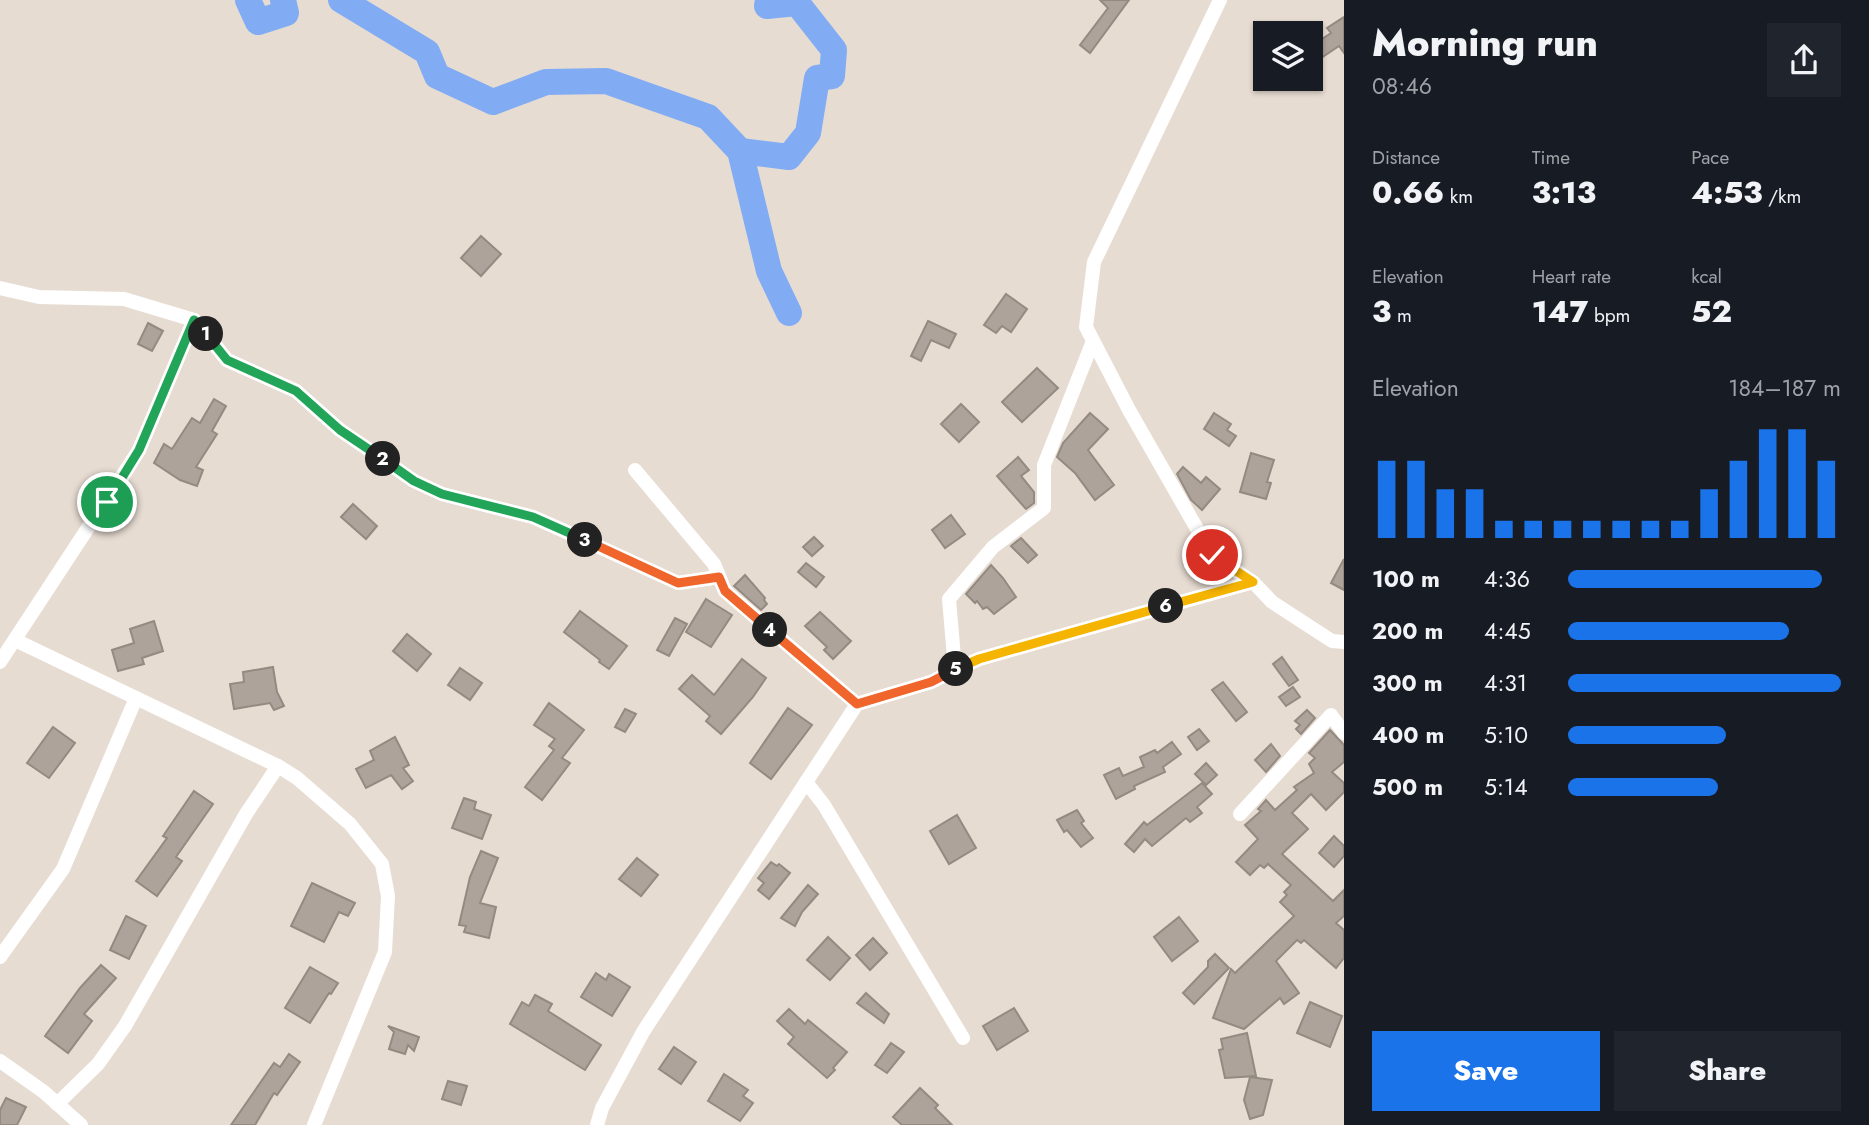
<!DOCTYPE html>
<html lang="en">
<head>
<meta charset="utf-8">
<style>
  :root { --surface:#171b24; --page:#20242c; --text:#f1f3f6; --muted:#9ea1a6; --accent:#1a73e8 }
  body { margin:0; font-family:Jost,sans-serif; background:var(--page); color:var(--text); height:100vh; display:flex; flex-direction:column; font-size:26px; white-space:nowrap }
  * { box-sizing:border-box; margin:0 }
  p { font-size:23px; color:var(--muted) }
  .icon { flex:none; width:38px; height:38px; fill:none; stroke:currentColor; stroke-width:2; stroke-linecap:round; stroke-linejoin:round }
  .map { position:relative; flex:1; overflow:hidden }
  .panel { display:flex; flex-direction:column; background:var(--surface); width:525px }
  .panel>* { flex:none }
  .buttons { position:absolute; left:1253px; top:21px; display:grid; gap:14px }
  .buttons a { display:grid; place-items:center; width:70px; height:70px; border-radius:0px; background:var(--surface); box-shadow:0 2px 5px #0004; font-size:35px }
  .pin { position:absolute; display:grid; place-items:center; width:60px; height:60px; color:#fff; margin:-30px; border:4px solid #fff; border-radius:50%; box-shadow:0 2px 7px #0007 }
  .km { position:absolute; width:35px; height:35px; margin:-18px; border-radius:50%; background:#222; color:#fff; font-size:19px; line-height:35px; text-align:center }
  .round { display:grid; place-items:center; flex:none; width:74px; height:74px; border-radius:0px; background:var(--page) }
  .head { display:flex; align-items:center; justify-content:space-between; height:119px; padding:0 28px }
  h1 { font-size:38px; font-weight:800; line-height:52px }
  .metrics { display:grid; grid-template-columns:repeat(3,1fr); gap:10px; height:119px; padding:7px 28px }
  .metrics div { display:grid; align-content:center }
  .metrics b { font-size:30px; font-weight:800 }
  .metrics small { font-size:19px; font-weight:400 }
  .metrics p { font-size:19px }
  .chart { height:196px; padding:14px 28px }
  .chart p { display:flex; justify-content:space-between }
  .chart svg { width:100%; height:126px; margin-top:7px; stroke:var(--accent); stroke-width:6 }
  .primary-button { display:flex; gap:14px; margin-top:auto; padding:14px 28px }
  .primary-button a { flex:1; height:80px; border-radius:0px; background:var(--accent); color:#fff; font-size:28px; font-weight:800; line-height:80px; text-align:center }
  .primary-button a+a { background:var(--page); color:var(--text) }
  ul { padding:0 28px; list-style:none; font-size:23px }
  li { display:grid; grid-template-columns:112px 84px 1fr; align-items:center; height:52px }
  li i { height:18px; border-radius:9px; background:var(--accent) }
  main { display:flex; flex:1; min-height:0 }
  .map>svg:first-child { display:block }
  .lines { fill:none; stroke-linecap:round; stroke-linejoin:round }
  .river { stroke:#81acf4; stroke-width:26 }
  .building { fill:#ada39a; stroke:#938a81; stroke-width:2 }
  .minor { stroke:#fff; stroke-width:14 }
  .split-1-casing { stroke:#fff; stroke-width:14 }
  .split-2-casing { stroke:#fff; stroke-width:14 }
  .split-3-casing { stroke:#fff; stroke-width:14 }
  .split-4-casing { stroke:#fff; stroke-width:14 }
  .split-5-casing { stroke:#fff; stroke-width:14 }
  .split-6-casing { stroke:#fff; stroke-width:14 }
  .split-7-casing { stroke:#fff; stroke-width:14 }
  .split-1 { stroke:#22a559; stroke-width:9 }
  .split-2 { stroke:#22a559; stroke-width:9 }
  .split-3 { stroke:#22a559; stroke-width:9 }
  .split-4 { stroke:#f0652b; stroke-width:9 }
  .split-5 { stroke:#f0652b; stroke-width:9 }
  .split-6 { stroke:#f5b400; stroke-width:9 }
  .split-7 { stroke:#f5b400; stroke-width:9 }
</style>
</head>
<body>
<main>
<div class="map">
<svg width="1344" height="1125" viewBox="0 0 1344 1125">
  <rect width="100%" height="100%" fill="#e7dcd2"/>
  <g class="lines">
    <!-- river -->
    <g class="river">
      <polyline points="248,0 258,22 286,13 283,0"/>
      <polyline points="341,0 427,52 437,76 493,102 546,82 606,81 708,117 740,151 769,271 789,313"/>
      <polyline points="740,151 789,157 808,133 817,78 832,76 834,50 797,3 767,6 768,0"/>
    </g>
  </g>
  <!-- building -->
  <g class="building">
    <polygon points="1100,0 1129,0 1090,53 1080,45 1108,8"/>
    <polygon points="1344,17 1344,53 1339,46 1321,58 1313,45 1331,33 1327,28"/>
    <polygon points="481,236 501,254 481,276 461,258"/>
    <polygon points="1006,294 1027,309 1011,332 1002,326 996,333 984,325"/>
    <polygon points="928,321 956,334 949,348 931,340 921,361 911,356"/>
    <polygon points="148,323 163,331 152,351 138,344"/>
    <polygon points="1037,368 1058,388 1022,422 1002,402"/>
    <polygon points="214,399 226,406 212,431 217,434 196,467 203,470 197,486 180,480 154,463 164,444 172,449 192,418 200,423"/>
    <polygon points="961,404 979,422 959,442 941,424"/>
    <polygon points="1090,413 1108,429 1088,450 1114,485 1095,500 1075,473 1057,457 1063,443"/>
    <polygon points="1214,413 1231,424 1227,430 1236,436 1229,446 1204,429"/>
    <polygon points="1251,453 1274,460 1267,482 1271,483 1266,499 1240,492"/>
    <polygon points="1018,457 1029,470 1021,476 1034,492 1034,503 1026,509 997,476"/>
    <polygon points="1183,467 1201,483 1206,477 1220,489 1202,510 1191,500 1177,474"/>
    <polygon points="353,504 377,526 366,539 341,517"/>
    <polygon points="951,515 965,534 945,548 932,530"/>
    <polygon points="814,537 823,546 812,556 803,547"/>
    <polygon points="1021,538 1037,555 1028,563 1011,546"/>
    <polygon points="1344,559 1344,590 1331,583"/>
    <polygon points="806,563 824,577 816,587 798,572"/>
    <polygon points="991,565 1003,578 1016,597 994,614 987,607 983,609 977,601 975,603 966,594"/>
    <polygon points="745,575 765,598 764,600 767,604 761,610 734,586"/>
    <polygon points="706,599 732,615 711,647 686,632"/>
    <polygon points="580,611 627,646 609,669 599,662 600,660 564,632"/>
    <polygon points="820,612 851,641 833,659 824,650 827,647 805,626"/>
    <polygon points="675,618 687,624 669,656 657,650"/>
    <polygon points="154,621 163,651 142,658 144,664 118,671 112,650 134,643 130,629"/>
    <polygon points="407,634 431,654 417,671 393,651"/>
    <polygon points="1282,657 1298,680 1289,686 1273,664"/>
    <polygon points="742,659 766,678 753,697 721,734 706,721 710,716 679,689 692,675 714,695"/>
    <polygon points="273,667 277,692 284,706 274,710 270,703 234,709 230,684 244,682 243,672"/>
    <polygon points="460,668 482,683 470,700 448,685"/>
    <polygon points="1223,682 1247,712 1236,721 1212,690"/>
    <polygon points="1293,687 1300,697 1286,706 1279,697"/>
    <polygon points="549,703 584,730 562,758 570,763 542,800 525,787 554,750 549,746 555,739 534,725"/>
    <polygon points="788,708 812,725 771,779 750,763"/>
    <polygon points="625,709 636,714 625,732 615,727"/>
    <polygon points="1307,710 1315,718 1301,734 1296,729 1300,725 1295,721"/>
    <polygon points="53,727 75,743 49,778 27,763"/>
    <polygon points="1199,729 1209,741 1197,750 1188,737"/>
    <polygon points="1330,730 1344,745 1344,762 1332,772 1344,783 1344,792 1326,810 1311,794 1292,813 1308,829 1282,854 1333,901 1344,890 1344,916 1336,923 1344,930 1344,958 1336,968 1304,940 1301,943 1297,940 1276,961 1299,993 1284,1004 1280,998 1244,1029 1213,1018 1231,969 1235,973 1294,916 1280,902 1287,895 1284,892 1291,885 1268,864 1264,868 1260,865 1250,875 1236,862 1258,839 1245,825 1261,811 1258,809 1266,800 1275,810 1297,790 1294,787 1314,773 1309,764 1315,758 1309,753"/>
    <polygon points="395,737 409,765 403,768 413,781 402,789 391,775 366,788 356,769 374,760 370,751"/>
    <polygon points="1172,742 1181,754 1163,767 1165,772 1134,786 1135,789 1116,799 1104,775 1119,768 1123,776 1144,767 1140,757 1155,750 1157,753"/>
    <polygon points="1271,744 1280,756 1266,772 1255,760"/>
    <polygon points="1206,763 1217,775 1206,785 1195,774"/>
    <polygon points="1202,783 1212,794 1197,807 1202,813 1190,822 1186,818 1152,846 1145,839 1134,852 1125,844 1144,822 1147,825"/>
    <polygon points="194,791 213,804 176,857 182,861 157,896 136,881 167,838 163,836"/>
    <polygon points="464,798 476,802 474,809 491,815 482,839 452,828"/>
    <polygon points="1077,810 1084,821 1081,823 1093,838 1081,847 1067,830 1064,832 1057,820"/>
    <polygon points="957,815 976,848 949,864 930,831"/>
    <polygon points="1334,836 1344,846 1344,856 1334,867 1319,853"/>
    <polygon points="481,851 498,858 480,903 496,907 489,938 464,932 466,926 459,925 470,877"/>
    <polygon points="637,858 658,875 641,896 619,879"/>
    <polygon points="771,862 777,866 779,864 790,873 769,899 758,890 764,883 758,878"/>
    <polygon points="312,883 355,903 348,916 339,912 324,942 291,926"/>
    <polygon points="808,885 818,894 802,912 795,926 781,918"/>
    <polygon points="126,916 146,926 129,959 110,950"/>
    <polygon points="1179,917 1198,941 1172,961 1154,937"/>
    <polygon points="828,937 850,958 830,980 807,960"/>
    <polygon points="873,938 887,953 870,970 856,955"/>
    <polygon points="1215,954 1229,968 1194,1004 1183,993 1208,967 1208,961"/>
    <polygon points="101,965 116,978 84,1014 92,1021 68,1053 45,1036 80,988"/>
    <polygon points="310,967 338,983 331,994 329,993 310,1023 285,1008"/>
    <polygon points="596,973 606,980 609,974 630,987 612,1016 581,997"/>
    <polygon points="866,993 889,1014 884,1023 857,1003"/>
    <polygon points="535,995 552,1004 548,1011 601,1045 585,1070 510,1024 522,1002 529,1006"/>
    <polygon points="1310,1002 1342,1016 1330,1047 1297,1033"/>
    <polygon points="1014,1008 1028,1031 997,1050 983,1026"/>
    <polygon points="789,1009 805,1024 808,1020 847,1052 833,1068 835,1070 827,1078 788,1044 794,1037 777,1021"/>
    <polygon points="388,1026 419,1037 414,1051 408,1045 405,1054 389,1049 394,1032"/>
    <polygon points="1247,1033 1256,1076 1225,1078 1219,1050 1223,1049 1221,1039"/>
    <polygon points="891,1043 904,1052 887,1073 875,1065"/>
    <polygon points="674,1047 696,1062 681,1084 659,1069"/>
    <polygon points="289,1054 300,1062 277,1095 274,1093 255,1125 231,1125 274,1063 280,1067"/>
    <polygon points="724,1074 748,1090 743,1096 753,1103 740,1121 708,1101"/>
    <polygon points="1250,1077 1272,1080 1263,1115 1250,1119 1244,1100"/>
    <polygon points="448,1081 467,1086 461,1105 442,1099"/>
    <polygon points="920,1088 938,1105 935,1108 952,1125 902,1125 893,1117"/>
    <polygon points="6,1098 26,1107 17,1125 0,1125 0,1110"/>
  </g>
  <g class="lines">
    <!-- minor -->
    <g class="minor">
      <polyline points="1220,0 1094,262 1086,327 1129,410 1212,555 1253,582 1272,602 1332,641 1344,642"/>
      <polyline points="0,288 39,297 124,299 194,320 227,360 296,391 340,430 414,481 442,494 533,517 678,583 719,577"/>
      <polyline points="635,470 714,564 725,591 857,704"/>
      <polyline points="15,640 278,766 297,778 350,824 382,864 388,896 385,952 314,1125"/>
      <polyline points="0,662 139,450 194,320"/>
      <polyline points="955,669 949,599 993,547 1044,508 1044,465 1093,341"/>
      <polyline points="806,782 824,805 963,1038"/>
      <polyline points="1240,814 1331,715 1344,733"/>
      <polyline points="0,957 63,869 136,698"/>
      <polyline points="0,1061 44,1092 81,1125"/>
      <polyline points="57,1104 98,1064 125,1026 246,814 278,766"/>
      <polyline points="597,1125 602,1108 643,1032 857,704 931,682 979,659 1253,582"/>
    </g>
  </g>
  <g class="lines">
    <defs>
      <polyline id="split-1" points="107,502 139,450 194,320 206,334"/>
      <polyline id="split-2" points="206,334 227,360 296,391 340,430 383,459"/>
      <polyline id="split-3" points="383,459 414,481 442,494 533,517 585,540"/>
      <polyline id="split-4" points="585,540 678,583 719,577 725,591 770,630"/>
      <polyline id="split-5" points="770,630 857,704 931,682 956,669"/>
      <polyline id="split-6" points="956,669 979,659 1166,606"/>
      <polyline id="split-7" points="1166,606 1253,582 1212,555"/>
    </defs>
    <!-- split-1 casing -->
    <use href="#split-1" class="split-1-casing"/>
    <!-- split-2 casing -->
    <use href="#split-2" class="split-2-casing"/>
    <!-- split-3 casing -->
    <use href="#split-3" class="split-3-casing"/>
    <!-- split-4 casing -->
    <use href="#split-4" class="split-4-casing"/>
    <!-- split-5 casing -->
    <use href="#split-5" class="split-5-casing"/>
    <!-- split-6 casing -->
    <use href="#split-6" class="split-6-casing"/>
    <!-- split-7 casing -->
    <use href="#split-7" class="split-7-casing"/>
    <!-- split-1 -->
    <use href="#split-1" class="split-1"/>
    <!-- split-2 -->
    <use href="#split-2" class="split-2"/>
    <!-- split-3 -->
    <use href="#split-3" class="split-3"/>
    <!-- split-4 -->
    <use href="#split-4" class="split-4"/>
    <!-- split-5 -->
    <use href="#split-5" class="split-5"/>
    <!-- split-6 -->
    <use href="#split-6" class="split-6"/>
    <!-- split-7 -->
    <use href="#split-7" class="split-7"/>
  </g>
</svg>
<div class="buttons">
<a><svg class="icon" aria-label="layers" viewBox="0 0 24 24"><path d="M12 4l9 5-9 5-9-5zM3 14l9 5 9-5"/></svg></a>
</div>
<div class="pin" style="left:107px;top:502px;background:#1e9e55"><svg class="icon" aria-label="arrive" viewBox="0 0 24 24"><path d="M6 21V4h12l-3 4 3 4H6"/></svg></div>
<div class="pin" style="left:1212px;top:555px;background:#d93025"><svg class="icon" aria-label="check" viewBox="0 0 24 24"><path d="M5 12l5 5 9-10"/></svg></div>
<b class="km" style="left:206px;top:334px">1</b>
<b class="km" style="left:383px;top:459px">2</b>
<b class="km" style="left:585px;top:540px">3</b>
<b class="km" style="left:770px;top:630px">4</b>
<b class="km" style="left:956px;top:669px">5</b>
<b class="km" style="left:1166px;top:606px">6</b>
</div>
<section class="panel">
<div class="head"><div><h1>Morning run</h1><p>08:46</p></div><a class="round"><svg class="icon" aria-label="share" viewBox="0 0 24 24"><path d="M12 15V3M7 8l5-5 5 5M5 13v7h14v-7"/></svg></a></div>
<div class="metrics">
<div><p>Distance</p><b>0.66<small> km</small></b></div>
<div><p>Time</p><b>3:13</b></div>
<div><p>Pace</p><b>4:53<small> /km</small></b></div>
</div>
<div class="metrics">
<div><p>Elevation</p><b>3<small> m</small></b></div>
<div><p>Heart rate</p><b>147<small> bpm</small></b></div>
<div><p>kcal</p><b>52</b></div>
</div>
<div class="chart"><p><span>Elevation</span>184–187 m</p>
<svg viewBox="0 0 160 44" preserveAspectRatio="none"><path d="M5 44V17M15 44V17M25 44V27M35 44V27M45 44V38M55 44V38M65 44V38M75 44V38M85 44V38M95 44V38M105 44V38M115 44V27M125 44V17M135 44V6M145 44V6M155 44V17"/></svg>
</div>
<ul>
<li><b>100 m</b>4:36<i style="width:93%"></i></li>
<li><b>200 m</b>4:45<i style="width:81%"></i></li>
<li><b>300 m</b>4:31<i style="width:100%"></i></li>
<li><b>400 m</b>5:10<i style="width:58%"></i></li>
<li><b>500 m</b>5:14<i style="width:55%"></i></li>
</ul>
<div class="primary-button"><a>Save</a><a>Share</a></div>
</section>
</main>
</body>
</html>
